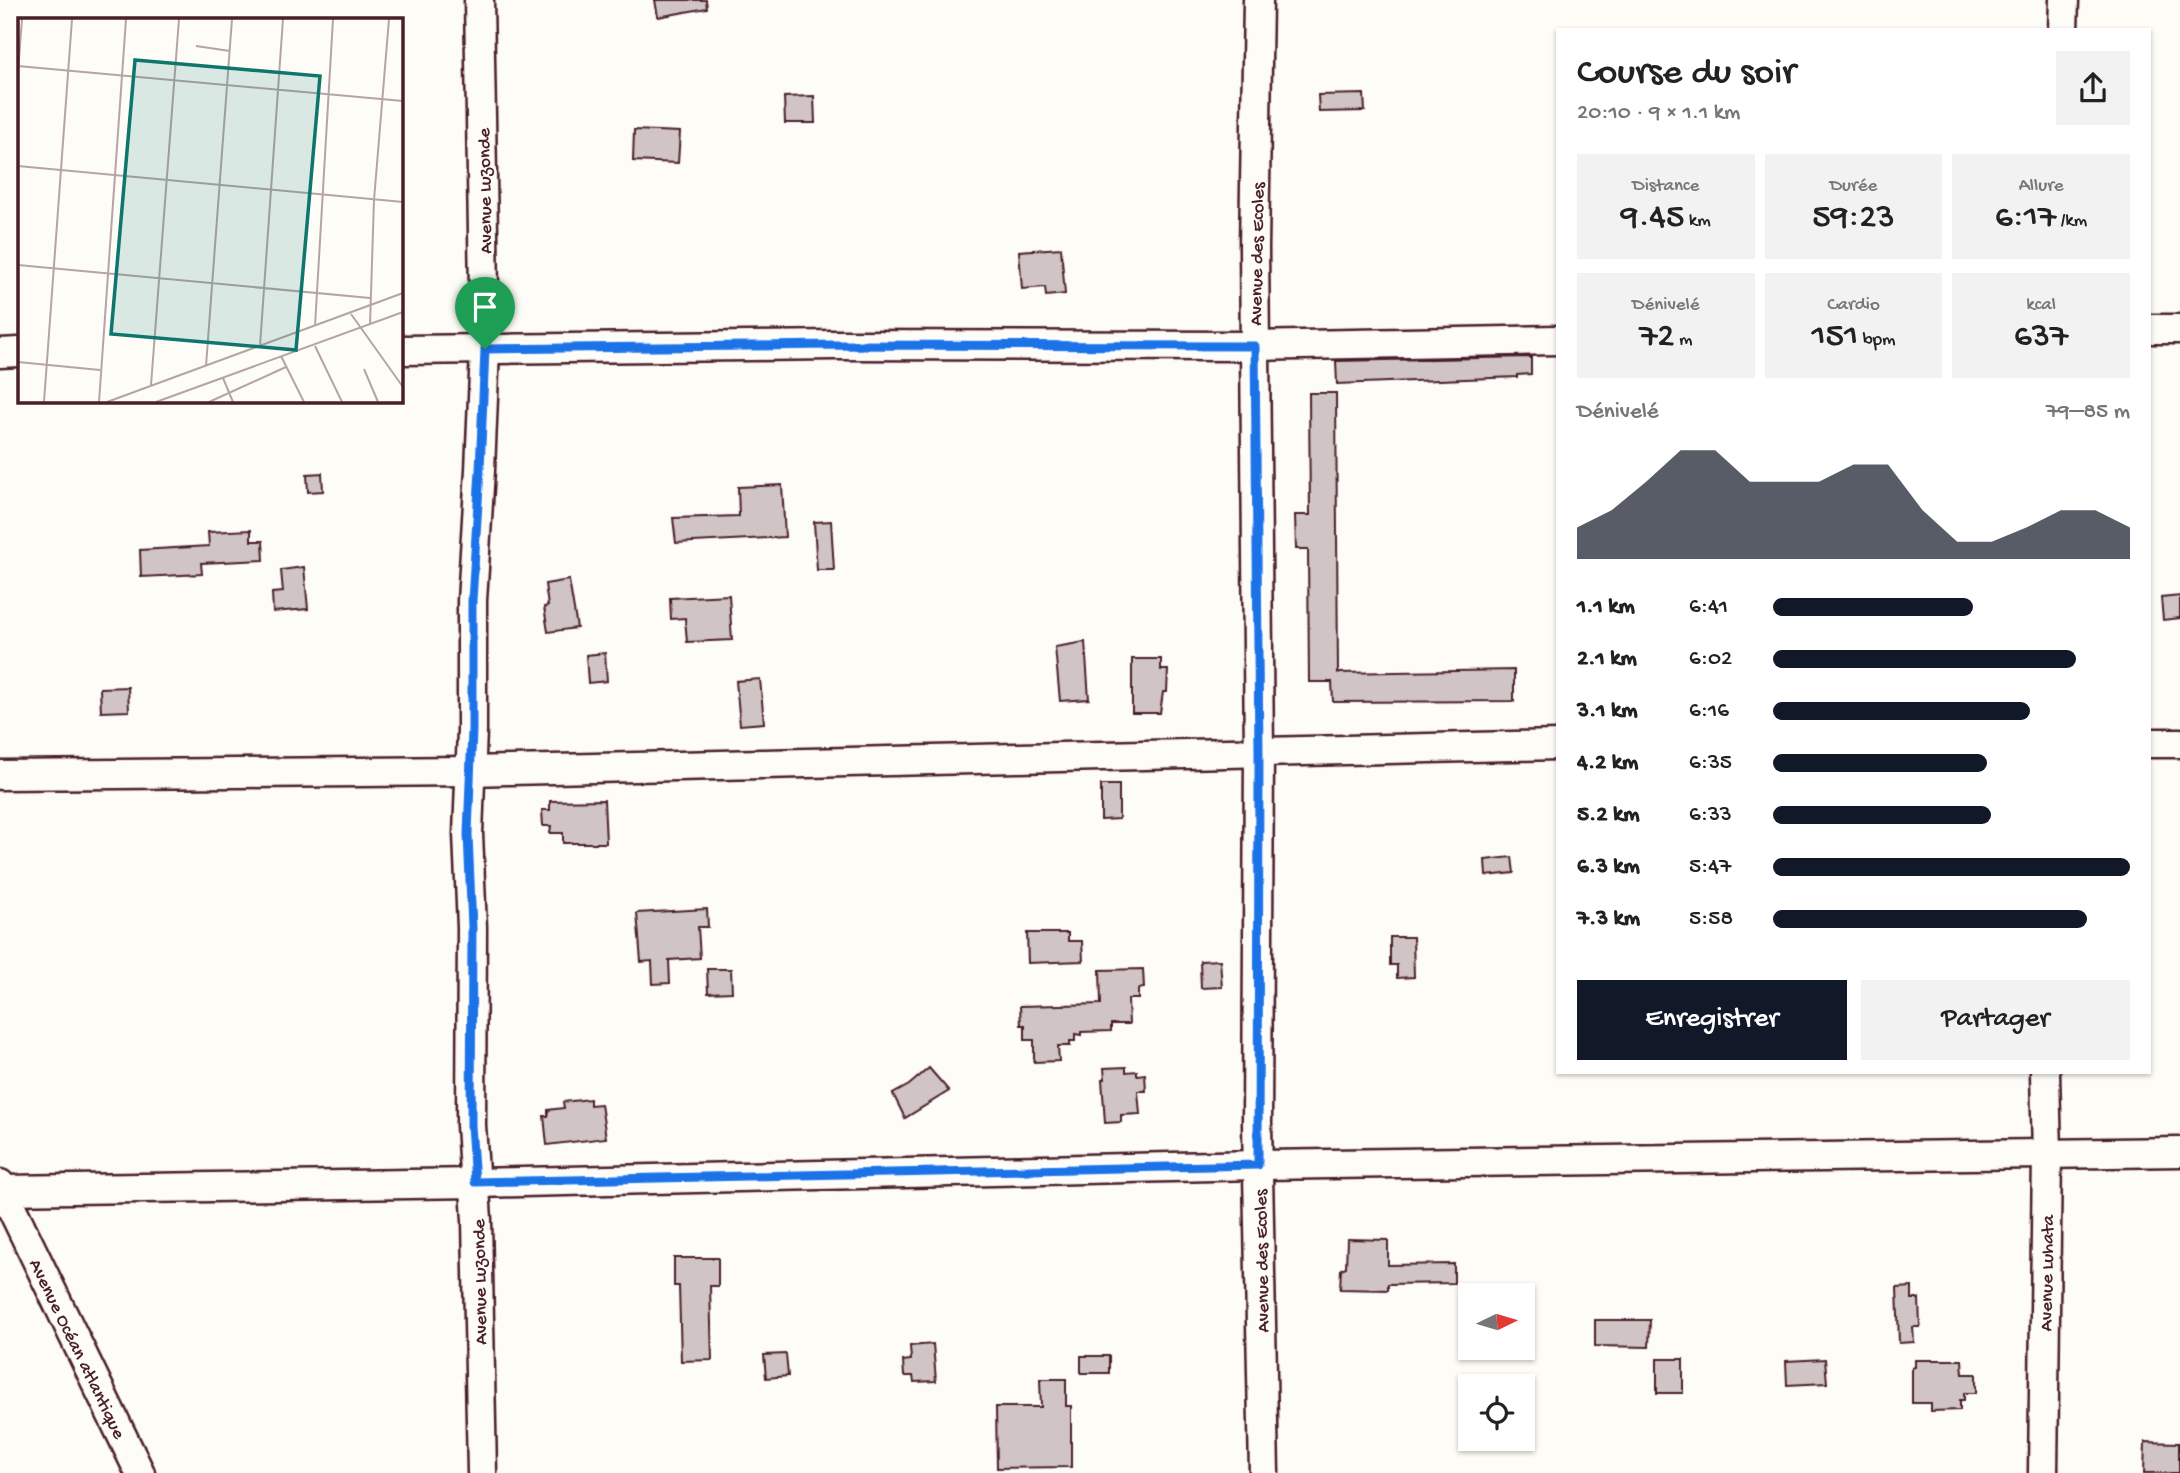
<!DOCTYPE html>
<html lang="fr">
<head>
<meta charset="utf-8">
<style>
  :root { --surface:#fff; --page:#f2f2f2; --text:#222; --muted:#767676; --accent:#111827 }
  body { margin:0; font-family:"Gochi Hand",sans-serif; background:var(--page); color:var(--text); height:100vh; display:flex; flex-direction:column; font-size:26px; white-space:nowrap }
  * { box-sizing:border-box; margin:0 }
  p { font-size:23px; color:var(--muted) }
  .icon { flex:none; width:38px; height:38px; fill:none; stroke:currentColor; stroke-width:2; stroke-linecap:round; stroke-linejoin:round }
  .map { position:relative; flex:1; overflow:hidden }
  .panel { position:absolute; left:1556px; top:28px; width:595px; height:1046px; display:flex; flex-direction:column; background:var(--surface); border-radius:0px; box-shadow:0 2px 5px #0004 }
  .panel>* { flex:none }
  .needle { width:46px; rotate:85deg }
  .fabs { position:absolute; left:1458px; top:1283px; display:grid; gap:14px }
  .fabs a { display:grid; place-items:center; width:77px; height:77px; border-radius:0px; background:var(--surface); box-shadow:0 2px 5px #0004; font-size:35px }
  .pin { position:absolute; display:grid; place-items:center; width:60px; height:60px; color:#fff; margin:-72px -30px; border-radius:50% 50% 50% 0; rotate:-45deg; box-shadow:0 0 7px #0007 }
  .pin .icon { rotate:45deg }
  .round { display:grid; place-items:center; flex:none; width:74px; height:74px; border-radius:0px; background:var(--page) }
  .headline { display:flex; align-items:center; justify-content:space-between; height:119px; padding:0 21px }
  h1 { font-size:38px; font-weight:600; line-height:52px }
  .figures { display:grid; grid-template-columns:repeat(3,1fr); gap:10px; height:119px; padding:7px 21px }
  .figures div { display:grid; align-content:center; border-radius:0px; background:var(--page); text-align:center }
  .figures b { font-size:35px; font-weight:600 }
  .figures small { font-size:19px; font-weight:400 }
  .figures p { font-size:19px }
  .chart { height:196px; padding:14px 21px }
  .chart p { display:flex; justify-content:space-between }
  .chart svg { width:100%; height:126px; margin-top:7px; fill:var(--accent); opacity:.7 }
  .button { display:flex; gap:14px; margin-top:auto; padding:14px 21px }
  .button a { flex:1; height:80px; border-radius:0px; background:var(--accent); color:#fff; font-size:28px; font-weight:600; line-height:80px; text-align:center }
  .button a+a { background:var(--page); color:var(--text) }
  ul { padding:0 21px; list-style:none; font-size:23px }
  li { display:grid; grid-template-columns:112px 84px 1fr; align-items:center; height:52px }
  li i { height:18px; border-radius:9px; background:var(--accent) }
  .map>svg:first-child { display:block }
  .building { fill:#d0c5c4; stroke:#4a1f2b; stroke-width:2 }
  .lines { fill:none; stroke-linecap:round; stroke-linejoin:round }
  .minor-casing { stroke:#4a1f2b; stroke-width:33 }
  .minor { stroke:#fdfcf7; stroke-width:28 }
  .route-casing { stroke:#fff; stroke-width:14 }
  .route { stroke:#1a73e8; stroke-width:9 }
  .labels { text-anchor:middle; stroke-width:5; stroke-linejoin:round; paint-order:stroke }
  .street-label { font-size:19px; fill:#4a1f2b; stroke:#fdfcf7 }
  .inset-road { fill:none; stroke:#b5a4a5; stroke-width:2 }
  .view { fill:#0f766e; fill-opacity:0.15; stroke:#0f766e; stroke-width:3.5 }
  .inset-edge { fill:none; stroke:#4a1f2b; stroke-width:3.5 }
</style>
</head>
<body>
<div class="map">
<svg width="2180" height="1473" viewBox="0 0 2180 1473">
  <rect width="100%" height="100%" fill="#fdfcf7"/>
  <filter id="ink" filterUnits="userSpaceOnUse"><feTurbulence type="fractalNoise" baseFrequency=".0143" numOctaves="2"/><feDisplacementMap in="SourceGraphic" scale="14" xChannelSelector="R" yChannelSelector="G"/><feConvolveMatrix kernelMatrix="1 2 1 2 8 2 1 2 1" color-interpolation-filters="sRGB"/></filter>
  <g filter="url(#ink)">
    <!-- building -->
    <g class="building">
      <polygon points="655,0 706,0 707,8 658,17"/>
      <polygon points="1364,94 1365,111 1319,112 1318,95"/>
      <polygon points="814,96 815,123 785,123 784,97"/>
      <polygon points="634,130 680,132 678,163 633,161"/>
      <polygon points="1061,248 1065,294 1046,296 1045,287 1022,289 1019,251"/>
      <polygon points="1531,357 1531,374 1517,375 1517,377 1337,384 1336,361"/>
      <polygon points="1309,393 1336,393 1338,673 1514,670 1514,701 1333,702 1332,682 1309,682 1308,549 1296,549 1295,515 1310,515"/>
      <polygon points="322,473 323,491 308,492 307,474"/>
      <polygon points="782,485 785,537 676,543 673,518 739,516 738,487"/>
      <polygon points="831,521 834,570 817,570 814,522"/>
      <polygon points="251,530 251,541 263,541 264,560 201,563 202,574 141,577 140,550 209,546 208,532"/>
      <polygon points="304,567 308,609 273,612 272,593 283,592 281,570"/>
      <polygon points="569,580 577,628 548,632 544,607 548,606 545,584"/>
      <polygon points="729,595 732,640 687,642 685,618 671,619 670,598"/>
      <polygon points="2180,596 2180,618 2163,620 2161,598"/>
      <polygon points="1085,642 1089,699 1060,701 1055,647"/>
      <polygon points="605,653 607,681 588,683 586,655"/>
      <polygon points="1132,659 1161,659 1161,670 1168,670 1167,692 1163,692 1160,713 1132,713"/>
      <polygon points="760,679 764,723 740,725 736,681"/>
      <polygon points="128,687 129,711 101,712 100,688"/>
      <polygon points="1101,785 1119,785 1119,819 1101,820"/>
      <polygon points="604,800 606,843 563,843 563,833 550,833 551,826 543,826 542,810 550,810 550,801"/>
      <polygon points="1512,857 1514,873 1486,876 1485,860"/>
      <polygon points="707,909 708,927 698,927 700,958 669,960 670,983 653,984 652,961 641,962 637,913"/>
      <polygon points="1027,933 1068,933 1068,941 1082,941 1083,961 1028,963"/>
      <polygon points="1390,937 1413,937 1414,977 1397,978 1397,965 1390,965"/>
      <polygon points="1220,960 1222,987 1201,988 1200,961"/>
      <polygon points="707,969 731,969 732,992 708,993"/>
      <polygon points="1143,969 1144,988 1138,989 1138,999 1128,999 1129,1024 1111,1024 1111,1031 1081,1032 1081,1035 1075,1034 1075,1041 1070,1041 1070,1046 1058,1046 1059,1061 1034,1062 1034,1040 1025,1040 1025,1025 1021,1025 1020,1006 1101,1004 1100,970"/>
      <polygon points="1126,1067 1126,1072 1137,1071 1137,1075 1145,1074 1146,1091 1138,1091 1140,1114 1121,1115 1121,1122 1105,1123 1102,1079 1105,1079 1104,1068"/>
      <polygon points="929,1068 949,1091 905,1118 893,1094 909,1085"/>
      <polygon points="590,1099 590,1105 601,1104 606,1138 547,1145 544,1116 548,1116 548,1110 564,1108 563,1102"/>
      <polygon points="1347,1239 1388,1240 1388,1265 1454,1264 1454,1283 1388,1284 1388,1290 1340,1289 1341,1269 1346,1267"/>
      <polygon points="674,1258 718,1258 718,1286 710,1286 712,1360 681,1361 679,1286 674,1286"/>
      <polygon points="1912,1287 1912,1299 1919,1299 1920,1327 1913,1327 1914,1342 1899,1343 1897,1288"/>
      <polygon points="1595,1320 1650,1320 1649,1347 1595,1346"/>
      <polygon points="933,1344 936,1381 914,1382 913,1376 904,1376 903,1361 911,1360 910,1346"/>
      <polygon points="786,1354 788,1376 766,1378 764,1355"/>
      <rect x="1081" y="1356" width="28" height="17"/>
      <rect x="1657" y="1359" width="26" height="34"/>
      <polygon points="1825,1359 1827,1383 1787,1385 1786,1361"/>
      <polygon points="1915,1360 1962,1360 1963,1374 1976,1374 1976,1393 1964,1393 1964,1400 1960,1400 1960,1410 1931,1411 1931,1403 1912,1403 1912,1368 1915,1367"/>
      <polygon points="1040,1379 1066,1379 1066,1406 1071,1406 1071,1467 997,1468 996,1407 1041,1407"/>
      <polygon points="2145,1442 2179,1443 2179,1473 2144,1473"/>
    </g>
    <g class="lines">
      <defs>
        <g id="minor">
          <polyline points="479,0 485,349 480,470 472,601 472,730 468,834 472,928 471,1125 477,1220 482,1473"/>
          <polyline points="1258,0 1254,248 1259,753 1257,1123 1264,1473"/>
          <polyline points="2063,30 2064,0"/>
          <polyline points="2149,329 2180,329"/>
          <polyline points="401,350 834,345 1255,346 1558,340"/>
          <polyline points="0,353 19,352"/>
          <polyline points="2149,743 2180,743"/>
          <polyline points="0,775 470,771 1558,745"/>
          <polyline points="0,1184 140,1473"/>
          <polyline points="3,1190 476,1183 1258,1165 2180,1152"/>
          <polyline points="2043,1473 2047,1154 2045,1073"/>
        </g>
      </defs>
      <!-- minor casing -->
      <use href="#minor" class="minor-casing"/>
      <!-- minor -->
      <use href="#minor" class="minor"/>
    </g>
  </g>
  <g class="lines" filter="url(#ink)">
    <defs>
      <polygon id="route" points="834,345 1255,346 1259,753 1258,1165 475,1182 471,1125 472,928 468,834 472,730 472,601 480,470 485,349"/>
    </defs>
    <!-- route casing -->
    <use href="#route" class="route-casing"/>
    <!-- route -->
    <use href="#route" class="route"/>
  </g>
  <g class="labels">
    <!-- street labels -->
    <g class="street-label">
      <text transform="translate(483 191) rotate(-91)" y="7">Avenue Luzonde</text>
      <text transform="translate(1255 254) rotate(-89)" y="7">Avenue des Ecoles</text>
      <text transform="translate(1260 1261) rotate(-91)" y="7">Avenue des Ecoles</text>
      <text transform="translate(2045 1273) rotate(-89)" y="7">Avenue Luhata</text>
      <text transform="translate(478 1282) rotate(-91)" y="7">Avenue Luzonde</text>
      <text transform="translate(79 1348) rotate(64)" y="7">Avenue Océan atlantique</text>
    </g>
  </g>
  <!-- overview -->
  <g transform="translate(18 18)">
    <rect width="385" height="385" fill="#fdfcf7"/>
    <path class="inset-road" d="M178 28 212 33M0 48 385 83M0 54 4 1M0 148 385 184M0 247 352 280M333 296 385 369M352 307 356 182 371 1M297 308 315 1M242 328 265 1M297 328 324 384M263 338 286 384M0 344 82 352M188 348 214 1M346 351 360 384M205 360 215 384M133 367 161 1M26 384 54 1M81 384 108 1M89 384 385 275M138 384 385 294M191 384 268 349"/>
    <path class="view" d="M117 42 302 58 278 332 93 316Z"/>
    <rect width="385" height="385" class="inset-edge"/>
  </g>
</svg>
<div class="fabs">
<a><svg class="needle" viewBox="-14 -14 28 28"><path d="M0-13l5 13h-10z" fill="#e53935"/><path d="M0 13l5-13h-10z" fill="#767676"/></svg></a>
<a><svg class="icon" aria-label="locate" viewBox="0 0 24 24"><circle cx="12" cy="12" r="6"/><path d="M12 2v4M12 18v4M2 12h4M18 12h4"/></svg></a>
</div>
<div class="pin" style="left:485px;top:349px;background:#1e9e55"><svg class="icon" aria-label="arrive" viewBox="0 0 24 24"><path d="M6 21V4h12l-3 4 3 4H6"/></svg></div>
<section class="panel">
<div class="headline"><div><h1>Course du soir</h1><p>20:10 · 9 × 1.1 km</p></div><a class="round"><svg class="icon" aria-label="share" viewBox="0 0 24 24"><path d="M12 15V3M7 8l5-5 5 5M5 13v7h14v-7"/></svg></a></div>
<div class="figures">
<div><p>Distance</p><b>9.45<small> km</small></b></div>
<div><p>Durée</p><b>59:23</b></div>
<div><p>Allure</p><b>6:17<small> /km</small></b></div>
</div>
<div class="figures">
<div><p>Dénivelé</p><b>72<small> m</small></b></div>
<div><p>Cardio</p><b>151<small> bpm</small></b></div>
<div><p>kcal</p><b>637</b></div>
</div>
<div class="chart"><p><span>Dénivelé</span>79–85 m</p>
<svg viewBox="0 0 160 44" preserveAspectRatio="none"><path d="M0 44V33L10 27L20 17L30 6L40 6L50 17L60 17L70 17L80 11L90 11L100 27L110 38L120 38L130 33L140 27L150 27L160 33V44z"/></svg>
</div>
<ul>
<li><b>1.1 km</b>6:41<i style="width:56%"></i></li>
<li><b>2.1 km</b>6:02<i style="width:85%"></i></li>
<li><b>3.1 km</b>6:16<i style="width:72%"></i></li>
<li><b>4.2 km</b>6:35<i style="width:60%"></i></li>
<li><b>5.2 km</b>6:33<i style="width:61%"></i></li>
<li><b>6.3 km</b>5:47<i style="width:100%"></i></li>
<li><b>7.3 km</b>5:58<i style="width:88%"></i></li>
</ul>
<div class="button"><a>Enregistrer</a><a>Partager</a></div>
</section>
</div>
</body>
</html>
